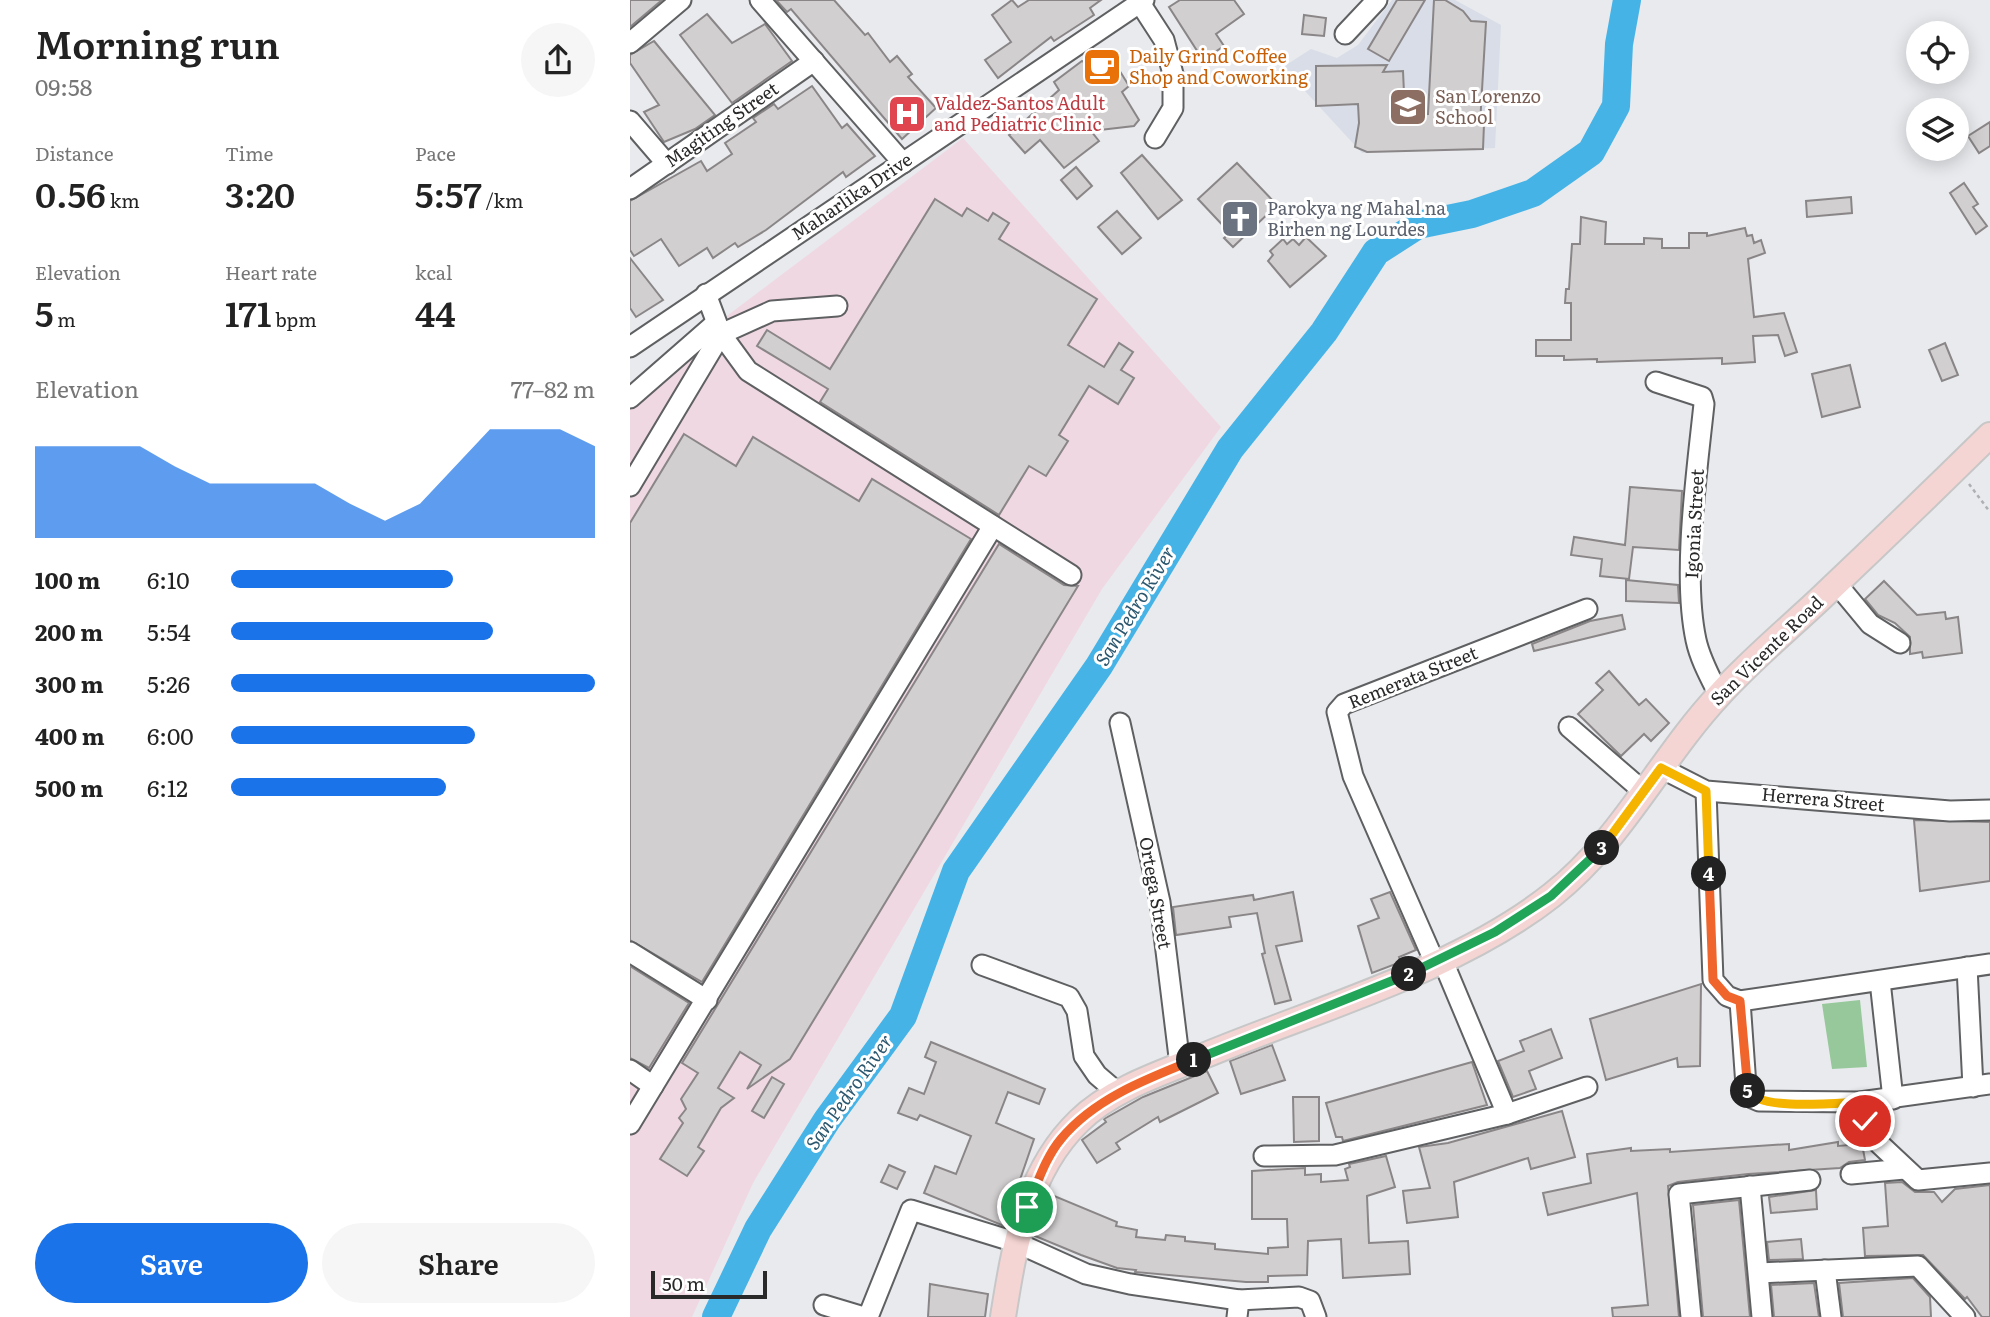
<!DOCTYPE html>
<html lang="en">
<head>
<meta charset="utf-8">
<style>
  :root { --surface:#fff; --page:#f6f6f6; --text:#222; --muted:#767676; --accent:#1a73e8 }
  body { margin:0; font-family:Literata,serif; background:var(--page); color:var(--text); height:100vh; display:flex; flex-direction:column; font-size:26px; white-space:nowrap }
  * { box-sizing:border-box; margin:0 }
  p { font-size:23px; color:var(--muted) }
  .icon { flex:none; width:38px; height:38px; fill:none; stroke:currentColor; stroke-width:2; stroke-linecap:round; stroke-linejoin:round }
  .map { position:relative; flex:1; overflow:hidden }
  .sheet { display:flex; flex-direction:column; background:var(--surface); width:630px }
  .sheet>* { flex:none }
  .buttons { position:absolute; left:1276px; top:21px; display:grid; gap:14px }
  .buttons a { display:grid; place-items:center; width:63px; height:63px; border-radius:50%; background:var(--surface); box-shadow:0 4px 18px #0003; font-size:35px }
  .scale { position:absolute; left:21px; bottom:18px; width:116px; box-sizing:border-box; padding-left:7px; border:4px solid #29292a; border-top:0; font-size:19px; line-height:24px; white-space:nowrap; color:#29292a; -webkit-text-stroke:5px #fff; paint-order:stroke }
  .pin { position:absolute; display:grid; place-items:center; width:60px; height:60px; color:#fff; margin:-30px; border:4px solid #fff; border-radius:50%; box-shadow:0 2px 7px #0007 }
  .km { position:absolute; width:35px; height:35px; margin:-18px; border-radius:50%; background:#222; color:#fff; font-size:19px; line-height:35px; text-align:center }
  .round { display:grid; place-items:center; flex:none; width:74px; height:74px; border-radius:37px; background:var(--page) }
  .head { display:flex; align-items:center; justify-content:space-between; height:119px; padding:0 35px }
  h1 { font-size:38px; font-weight:600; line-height:52px }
  .stats { display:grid; grid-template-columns:repeat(3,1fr); gap:10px; height:119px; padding:7px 35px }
  .stats div { display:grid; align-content:center }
  .stats b { font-size:35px; font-weight:600 }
  .stats small { font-size:19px; font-weight:400 }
  .stats p { font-size:19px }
  .chart { height:196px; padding:14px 35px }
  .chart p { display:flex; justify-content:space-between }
  .chart svg { width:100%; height:126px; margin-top:7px; fill:var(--accent); opacity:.7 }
  .action { display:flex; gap:14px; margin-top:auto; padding:14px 35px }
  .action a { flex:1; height:80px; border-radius:42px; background:var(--accent); color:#fff; font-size:28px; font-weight:600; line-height:80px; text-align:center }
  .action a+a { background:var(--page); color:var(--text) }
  ul { padding:0 35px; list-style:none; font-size:23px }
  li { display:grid; grid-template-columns:112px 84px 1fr; align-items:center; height:52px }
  li i { height:18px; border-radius:9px; background:var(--accent) }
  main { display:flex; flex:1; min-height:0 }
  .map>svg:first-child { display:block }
  .built { fill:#d9dde7 }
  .industrial { fill:#f0d8e3 }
  .green { fill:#97c89b }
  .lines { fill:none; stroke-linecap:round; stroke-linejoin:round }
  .river { stroke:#46b3e7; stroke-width:28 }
  .building { fill:#d2cfd0; stroke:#8a8687; stroke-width:2 }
  .minor-casing { stroke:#5f6062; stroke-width:23 }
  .major-casing { stroke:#c7c7c8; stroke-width:28 }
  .path { stroke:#aeafb2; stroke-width:2.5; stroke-dasharray:3.5 3.5; stroke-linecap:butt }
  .minor { stroke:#fff; stroke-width:19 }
  .major { stroke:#f5d5d3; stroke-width:24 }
  .split-1-casing { stroke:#fff; stroke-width:14 }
  .split-2-casing { stroke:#fff; stroke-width:14 }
  .split-3-casing { stroke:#fff; stroke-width:14 }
  .split-4-casing { stroke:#fff; stroke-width:14 }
  .split-5-casing { stroke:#fff; stroke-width:14 }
  .split-6-casing { stroke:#fff; stroke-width:14 }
  .split-1 { stroke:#f0652b; stroke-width:9 }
  .split-2 { stroke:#22a559; stroke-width:9 }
  .split-3 { stroke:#22a559; stroke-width:9 }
  .split-4 { stroke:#f5b400; stroke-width:9 }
  .split-5 { stroke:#f0652b; stroke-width:9 }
  .split-6 { stroke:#f5b400; stroke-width:9 }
  .labels { text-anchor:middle; stroke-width:6; stroke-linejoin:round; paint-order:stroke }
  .food-label { font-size:18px; fill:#c56008; stroke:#fff; text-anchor:start }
  .education-label { font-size:18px; fill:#785e54; stroke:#fff; text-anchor:start }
  .health-label { font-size:18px; fill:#be3a42; stroke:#fff; text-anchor:start }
  .street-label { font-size:18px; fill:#29292a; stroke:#fff }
  .worship-label { font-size:18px; fill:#5b616d; stroke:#fff; text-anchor:start }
  .water-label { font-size:19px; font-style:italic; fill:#2c586f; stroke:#fff }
</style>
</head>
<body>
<main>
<section class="sheet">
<div class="head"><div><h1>Morning run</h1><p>09:58</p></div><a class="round"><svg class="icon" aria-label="share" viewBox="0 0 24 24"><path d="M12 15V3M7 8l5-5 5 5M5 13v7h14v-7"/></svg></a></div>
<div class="stats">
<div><p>Distance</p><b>0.56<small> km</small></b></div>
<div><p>Time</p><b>3:20</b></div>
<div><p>Pace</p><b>5:57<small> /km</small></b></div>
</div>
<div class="stats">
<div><p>Elevation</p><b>5<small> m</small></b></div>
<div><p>Heart rate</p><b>171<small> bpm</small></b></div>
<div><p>kcal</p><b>44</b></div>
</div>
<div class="chart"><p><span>Elevation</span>77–82 m</p>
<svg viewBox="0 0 160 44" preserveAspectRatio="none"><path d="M0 44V12L10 12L20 12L30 12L40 19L50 25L60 25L70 25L80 25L90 32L100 38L110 32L120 19L130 6L140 6L150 6L160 12V44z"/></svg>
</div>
<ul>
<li><b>100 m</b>6:10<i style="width:61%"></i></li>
<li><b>200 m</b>5:54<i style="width:72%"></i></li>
<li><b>300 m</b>5:26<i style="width:100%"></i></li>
<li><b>400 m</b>6:00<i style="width:67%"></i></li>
<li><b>500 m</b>6:12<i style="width:59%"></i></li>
</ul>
<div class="action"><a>Save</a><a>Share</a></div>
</section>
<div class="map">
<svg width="1360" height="1317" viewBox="0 0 1360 1317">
  <rect width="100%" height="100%" fill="#e8eaed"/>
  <!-- built -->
  <polygon class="built" points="762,0 825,0 871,25 865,148 732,153 653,67 681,49 707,58 728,45"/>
  <!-- industrial -->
  <polygon class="industrial" points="333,138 591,427 472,589 123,1183 62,1317 0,1317 0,389"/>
  <!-- green -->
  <polygon class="green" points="1230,1000 1237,1067 1202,1069 1192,1004"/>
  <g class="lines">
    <!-- river -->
    <polyline class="river" points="86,1317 128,1229 197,1120 273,1016 326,871 469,666 600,449 694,332 746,252 788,225 842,214 903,193 961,152 986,106 989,44 997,0"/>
  </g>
  <!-- building -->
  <g class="building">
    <polygon points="0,0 32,0 0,27"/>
    <polygon points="146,0 204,0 235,35 238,33 260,62 267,56 282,74 278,77 306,108 272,139 161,9 157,12"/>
    <polygon points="382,0 388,7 399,0 471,0 460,8 464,15 424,41 421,37 368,78 355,60 381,42 362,15"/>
    <polygon points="550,0 604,0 614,14 586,34 594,46 573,60 539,7"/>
    <polygon points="767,0 795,0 759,61 738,49"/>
    <polygon points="804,0 815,0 833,11 841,21 856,22 850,124 854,124 853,149 737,152 725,147 729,123 728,104 686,106 686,66 757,65 753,72 773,71 775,115 798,114"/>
    <polygon points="77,14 102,43 135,24 162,61 102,103 50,35"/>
    <polygon points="674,15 696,18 694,36 672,34"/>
    <polygon points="24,41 85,115 65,129 34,142 14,112 29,105 0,63 0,55"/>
    <polygon points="477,50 499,86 492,92 509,120 504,126 461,131 469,141 434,168 410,140 395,153 379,135 429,90 424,82 452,61 457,64"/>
    <polygon points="182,86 212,128 217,124 245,156 216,177 213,172 136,230 108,247 105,243 83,258 77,248 49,266 31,239 4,256 0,250 0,201 71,161 77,171 102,154 95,143 126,122 123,118 144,104 148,109"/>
    <polygon points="1360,122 1360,146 1349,153 1338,136"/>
    <polygon points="512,155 552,200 528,219 491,173"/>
    <polygon points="607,163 647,205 603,247 594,238 600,233 568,199"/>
    <polygon points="446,167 462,186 447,199 431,180"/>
    <polygon points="1334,183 1348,204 1343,207 1357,226 1346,234 1320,193"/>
    <polygon points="1221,197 1222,213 1177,217 1176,201"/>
    <polygon points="305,199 332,216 337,208 358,221 363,213 379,223 369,239 467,299 438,345 474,367 489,343 503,352 491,370 504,378 488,404 459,386 429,435 438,441 416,476 399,466 369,515 190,402 198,389 127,346 137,330 200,369"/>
    <polygon points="487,211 511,238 492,254 468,227"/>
    <polygon points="951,217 976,222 975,244 1014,244 1014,238 1032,239 1032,248 1059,248 1059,233 1077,233 1077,236 1115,228 1117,236 1122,235 1124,243 1131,240 1135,253 1118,259 1124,317 1154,313 1167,352 1155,356 1148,335 1123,336 1125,362 1092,364 1092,358 967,362 967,359 934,360 934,356 906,356 906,340 941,340 941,303 935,303 936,289 939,289 942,244 950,244"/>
    <polygon points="676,237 696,256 660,287 638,261 643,255 640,251 653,239 657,244 663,239 669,245"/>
    <polygon points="0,258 33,300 6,317 0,308"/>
    <polygon points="1315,343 1328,375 1312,381 1299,350"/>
    <polygon points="1220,365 1230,407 1192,417 1182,374"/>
    <polygon points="54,434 106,466 123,437 229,501 242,479 341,539 72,982 0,940 0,523"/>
    <polygon points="1000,487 1052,491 1049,550 1003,547 999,579 970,576 972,559 941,555 944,537 995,545"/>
    <polygon points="369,544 434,585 448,586 160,1059 117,1089 131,1065 110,1052 88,1088 104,1098 91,1108 68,1147 74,1151 57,1176 30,1159 53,1123 49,1118 56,1109 51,1099 68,1073 52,1063"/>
    <polygon points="996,580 1048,585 1049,603 996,601"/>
    <polygon points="1254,581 1287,615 1315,612 1316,619 1328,617 1332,653 1293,658 1292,652 1280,654 1280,637 1265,623 1248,615 1235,599"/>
    <polygon points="992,615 995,629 904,651 902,644 960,621"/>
    <polygon points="979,671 1009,705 1016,699 1039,723 1021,741 1014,734 991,756 948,714 973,690 966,683"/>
    <polygon points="1284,820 1360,822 1360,881 1290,891"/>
    <polygon points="663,892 672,941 646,946 661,1000 645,1004 632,954 635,953 627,913 599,917 601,927 546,935 543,907 623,895 624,900"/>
    <polygon points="760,892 786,950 769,957 771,962 742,973 728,926 749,918 741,899"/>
    <polygon points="0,966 59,1003 19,1068 0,1058"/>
    <polygon points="1071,984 1070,1066 1048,1067 1047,1058 976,1080 960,1019"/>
    <polygon points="921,1029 932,1058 899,1071 906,1089 883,1097 868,1061 894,1051 890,1041"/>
    <polygon points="301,1042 415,1089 409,1104 378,1092 366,1123 404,1139 374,1226 294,1193 305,1166 326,1174 341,1136 290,1115 287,1120 268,1113 279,1088 294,1094 306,1062 295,1057"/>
    <polygon points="642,1045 655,1080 611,1094 600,1061"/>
    <polygon points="842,1062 857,1105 713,1141 712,1137 706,1137 696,1103"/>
    <polygon points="577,1071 588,1093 530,1122 528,1117 486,1143 490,1149 467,1163 452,1140 476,1122 474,1119 513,1097"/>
    <polygon points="142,1077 154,1084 134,1118 122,1111"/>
    <polygon points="663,1097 689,1097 689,1141 664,1142"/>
    <polygon points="932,1111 945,1157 901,1169 898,1158 824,1182 828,1217 777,1223 773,1191 800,1188 789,1147 818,1143"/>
    <polygon points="1208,1142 1208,1146 1232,1144 1235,1160 1219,1162 1210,1168 1118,1174 1048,1182 1038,1186 1049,1317 983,1317 982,1308 1018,1305 1007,1193 918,1215 913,1193 961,1183 957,1154 1001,1148 1001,1151 1040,1149 1040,1152 1159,1144 1159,1150"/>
    <polygon points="756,1156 765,1187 737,1196 739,1243 778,1241 780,1274 713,1278 711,1239 678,1241 677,1275 638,1276 638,1282 616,1282 505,1272 506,1270 487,1268 451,1255 405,1236 422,1195 487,1222 486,1226 507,1230 506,1237 535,1240 536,1235 555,1237 555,1241 585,1244 585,1249 638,1254 638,1248 658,1247 657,1219 622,1219 622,1171 675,1168 675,1175 691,1174 691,1182 718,1180 715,1169 720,1167 719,1164"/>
    <polygon points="259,1165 275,1172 267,1189 251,1182"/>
    <polygon points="1272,1182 1285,1192 1304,1192 1312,1202 1325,1189 1360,1185 1360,1317 1352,1317 1337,1297 1335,1299 1293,1255 1235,1256 1233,1228 1258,1226 1255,1183"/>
    <polygon points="1186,1190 1187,1209 1141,1213 1139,1197"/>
    <polygon points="1109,1200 1120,1317 1073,1317 1063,1205"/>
    <polygon points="1171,1239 1173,1259 1139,1260 1137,1242"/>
    <polygon points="1283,1278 1300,1297 1301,1317 1213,1317 1209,1283"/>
    <polygon points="1184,1283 1189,1317 1144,1317 1141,1285"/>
    <polygon points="300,1284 358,1294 355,1317 298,1317"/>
  </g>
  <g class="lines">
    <defs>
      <g id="minor">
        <polyline points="130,0 273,163"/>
        <polyline points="510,3 534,40 543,74 543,108 525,138"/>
        <polyline points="715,34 747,0"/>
        <polyline points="0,43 51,0"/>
        <polyline points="0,121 37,164"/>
        <polyline points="0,189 184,61"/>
        <polyline points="76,294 91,334 118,371 441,575"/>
        <polyline points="0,347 514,0"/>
        <path d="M1026 382 1072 397 1074 404C1067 471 1052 575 1066 640 1070 659 1080 677 1089 695"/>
        <polyline points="0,398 86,323"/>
        <polyline points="0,486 91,334 142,311 207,306"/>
        <polyline points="1206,583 1240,624 1270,643"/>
        <polyline points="490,723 530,902 550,1065"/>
        <polyline points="939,727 1013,791"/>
        <polyline points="1031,768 1076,791 1320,811 1360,810"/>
        <polyline points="1076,791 1083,980 1097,996 1110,1001"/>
        <polyline points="0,952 77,1000"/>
        <polyline points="805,963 723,776 707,712 714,704 957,609"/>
        <polyline points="1360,964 1110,1001 1116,1086 1122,1098 1129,1101 1230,1102 1360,1084"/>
        <polyline points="352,965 439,997 447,1011 454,1056 467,1075 488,1093"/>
        <polyline points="1337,967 1343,1087"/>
        <polyline points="1250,981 1263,1099"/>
        <polyline points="0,1070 23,1086"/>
        <polyline points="1230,1102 1241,1136 1288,1180 1360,1173"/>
        <polyline points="877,1114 957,1087"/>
        <polyline points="0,1124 363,526"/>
        <polyline points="634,1156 705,1155 877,1114 812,959"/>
        <polyline points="1221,1174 1274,1169"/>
        <polyline points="1120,1186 1132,1317"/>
        <polyline points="1195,1270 1201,1317"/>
        <polyline points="1129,1273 1288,1266 1335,1317"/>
        <polyline points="194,1305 234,1317"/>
        <polyline points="238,1317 281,1210 385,1242 456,1274 500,1284 609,1300 669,1297 680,1301 686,1317"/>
        <polyline points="607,1317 609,1300"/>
        <polyline points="1061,1317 1049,1194 1180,1180"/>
      </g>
      <path id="major" d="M373 1317C384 1248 396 1172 449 1121 480 1090 531 1073 571 1057 683 1010 826 971 922 895 992 840 1030 758 1090 694 1121 660 1157 630 1190 599 1247 545 1304 490 1360 435"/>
    </defs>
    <!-- minor casing -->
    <use href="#minor" class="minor-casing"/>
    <!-- major casing -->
    <use href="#major" class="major-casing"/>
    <!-- path -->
    <polyline class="path" points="1339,484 1360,512"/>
    <!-- minor -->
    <use href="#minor" class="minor"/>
    <!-- major -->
    <use href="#major" class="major"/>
  </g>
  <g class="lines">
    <defs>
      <path id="split-1" d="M397 1207C407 1185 415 1158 431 1139 464 1099 516 1079 564 1060"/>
      <polyline id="split-2" points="564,1060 779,974"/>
      <polyline id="split-3" points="779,974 865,932 921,896 972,848"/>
      <polyline id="split-4" points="972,848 1031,768 1076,791 1079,874"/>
      <polyline id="split-5" points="1079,874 1083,980 1097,996 1110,1001 1118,1091"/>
      <path id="split-6" d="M1118 1091C1130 1111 1206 1103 1230 1102L1235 1121"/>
    </defs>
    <!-- split-1 casing -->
    <use href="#split-1" class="split-1-casing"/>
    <!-- split-2 casing -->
    <use href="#split-2" class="split-2-casing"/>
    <!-- split-3 casing -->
    <use href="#split-3" class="split-3-casing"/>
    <!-- split-4 casing -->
    <use href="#split-4" class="split-4-casing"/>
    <!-- split-5 casing -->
    <use href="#split-5" class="split-5-casing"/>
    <!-- split-6 casing -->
    <use href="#split-6" class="split-6-casing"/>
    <!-- split-1 -->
    <use href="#split-1" class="split-1"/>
    <!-- split-2 -->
    <use href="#split-2" class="split-2"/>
    <!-- split-3 -->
    <use href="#split-3" class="split-3"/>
    <!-- split-4 -->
    <use href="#split-4" class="split-4"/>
    <!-- split-5 -->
    <use href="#split-5" class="split-5"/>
    <!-- split-6 -->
    <use href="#split-6" class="split-6"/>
  </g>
  <!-- icons -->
  <defs>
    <symbol id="cafe-square" viewBox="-11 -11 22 22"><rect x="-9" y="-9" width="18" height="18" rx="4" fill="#e8710a" stroke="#fff"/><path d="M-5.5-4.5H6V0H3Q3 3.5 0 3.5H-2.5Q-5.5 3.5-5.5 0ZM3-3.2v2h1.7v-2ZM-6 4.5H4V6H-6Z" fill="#fff"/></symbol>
    <symbol id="school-square" viewBox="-11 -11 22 22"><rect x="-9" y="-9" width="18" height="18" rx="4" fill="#8d6e63" stroke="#fff"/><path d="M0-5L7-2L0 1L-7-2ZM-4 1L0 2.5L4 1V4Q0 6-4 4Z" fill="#fff"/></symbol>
    <symbol id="hospital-square" viewBox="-11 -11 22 22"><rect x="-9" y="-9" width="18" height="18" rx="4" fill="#e0444e" stroke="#fff"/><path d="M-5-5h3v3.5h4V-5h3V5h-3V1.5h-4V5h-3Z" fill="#fff"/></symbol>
    <symbol id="church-square" viewBox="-11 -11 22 22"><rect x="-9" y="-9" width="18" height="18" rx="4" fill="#6b7280" stroke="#fff"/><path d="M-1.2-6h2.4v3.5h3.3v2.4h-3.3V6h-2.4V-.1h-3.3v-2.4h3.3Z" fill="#fff"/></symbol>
  </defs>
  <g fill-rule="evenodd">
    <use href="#cafe-square" x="450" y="45" width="44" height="44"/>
    <use href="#school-square" x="756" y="85" width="44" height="44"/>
    <use href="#hospital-square" x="255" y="92" width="44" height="44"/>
    <use href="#church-square" x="588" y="197" width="44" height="44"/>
  </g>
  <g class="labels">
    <!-- food labels -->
    <g class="food-label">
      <text x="499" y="63">Daily Grind Coffee<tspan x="499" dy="21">Shop and Coworking</tspan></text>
    </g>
    <!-- education labels -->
    <g class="education-label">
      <text x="805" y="103">San Lorenzo<tspan x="805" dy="21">School</tspan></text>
    </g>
    <!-- health labels -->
    <g class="health-label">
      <text x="304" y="110">Valdez-Santos Adult<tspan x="304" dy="21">and Pediatric Clinic</tspan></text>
    </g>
    <!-- street labels -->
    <g class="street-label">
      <text transform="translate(92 125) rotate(-35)" y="6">Magiting Street</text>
      <text transform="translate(222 197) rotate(-34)" y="6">Maharlika Drive</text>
      <text transform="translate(1065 524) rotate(-87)" y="6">Igonia Street</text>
      <text transform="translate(1137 651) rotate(-44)" y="6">San Vicente Road</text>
      <text transform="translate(783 678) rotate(-22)" y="6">Remerata Street</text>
      <text transform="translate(1193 800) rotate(5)" y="6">Herrera Street</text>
      <text transform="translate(525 893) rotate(80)" y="6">Ortega Street</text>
    </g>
    <!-- worship labels -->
    <g class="worship-label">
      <text x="637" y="215">Parokya ng Mahal na<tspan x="637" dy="21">Birhen ng Lourdes</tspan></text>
    </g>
    <!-- water labels -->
    <g class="water-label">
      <text transform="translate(505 606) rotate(-59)" y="7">San Pedro River</text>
      <text transform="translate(219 1092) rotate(-55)" y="7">San Pedro River</text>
    </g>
  </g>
</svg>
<div class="buttons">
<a><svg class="icon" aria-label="locate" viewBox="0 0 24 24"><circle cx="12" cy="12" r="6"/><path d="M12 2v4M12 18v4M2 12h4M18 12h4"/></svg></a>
<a><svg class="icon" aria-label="layers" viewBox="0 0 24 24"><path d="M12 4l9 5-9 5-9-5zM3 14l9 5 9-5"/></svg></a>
</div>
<div class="scale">50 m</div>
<div class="pin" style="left:397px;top:1207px;background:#1e9e55"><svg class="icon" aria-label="arrive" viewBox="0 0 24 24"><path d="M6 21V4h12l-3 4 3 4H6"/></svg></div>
<div class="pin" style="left:1235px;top:1121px;background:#d93025"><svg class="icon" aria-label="check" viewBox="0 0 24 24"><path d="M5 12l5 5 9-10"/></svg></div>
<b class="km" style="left:564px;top:1060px">1</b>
<b class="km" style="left:779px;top:974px">2</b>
<b class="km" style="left:972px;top:848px">3</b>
<b class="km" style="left:1079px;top:874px">4</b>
<b class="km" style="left:1118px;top:1091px">5</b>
</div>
</main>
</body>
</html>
